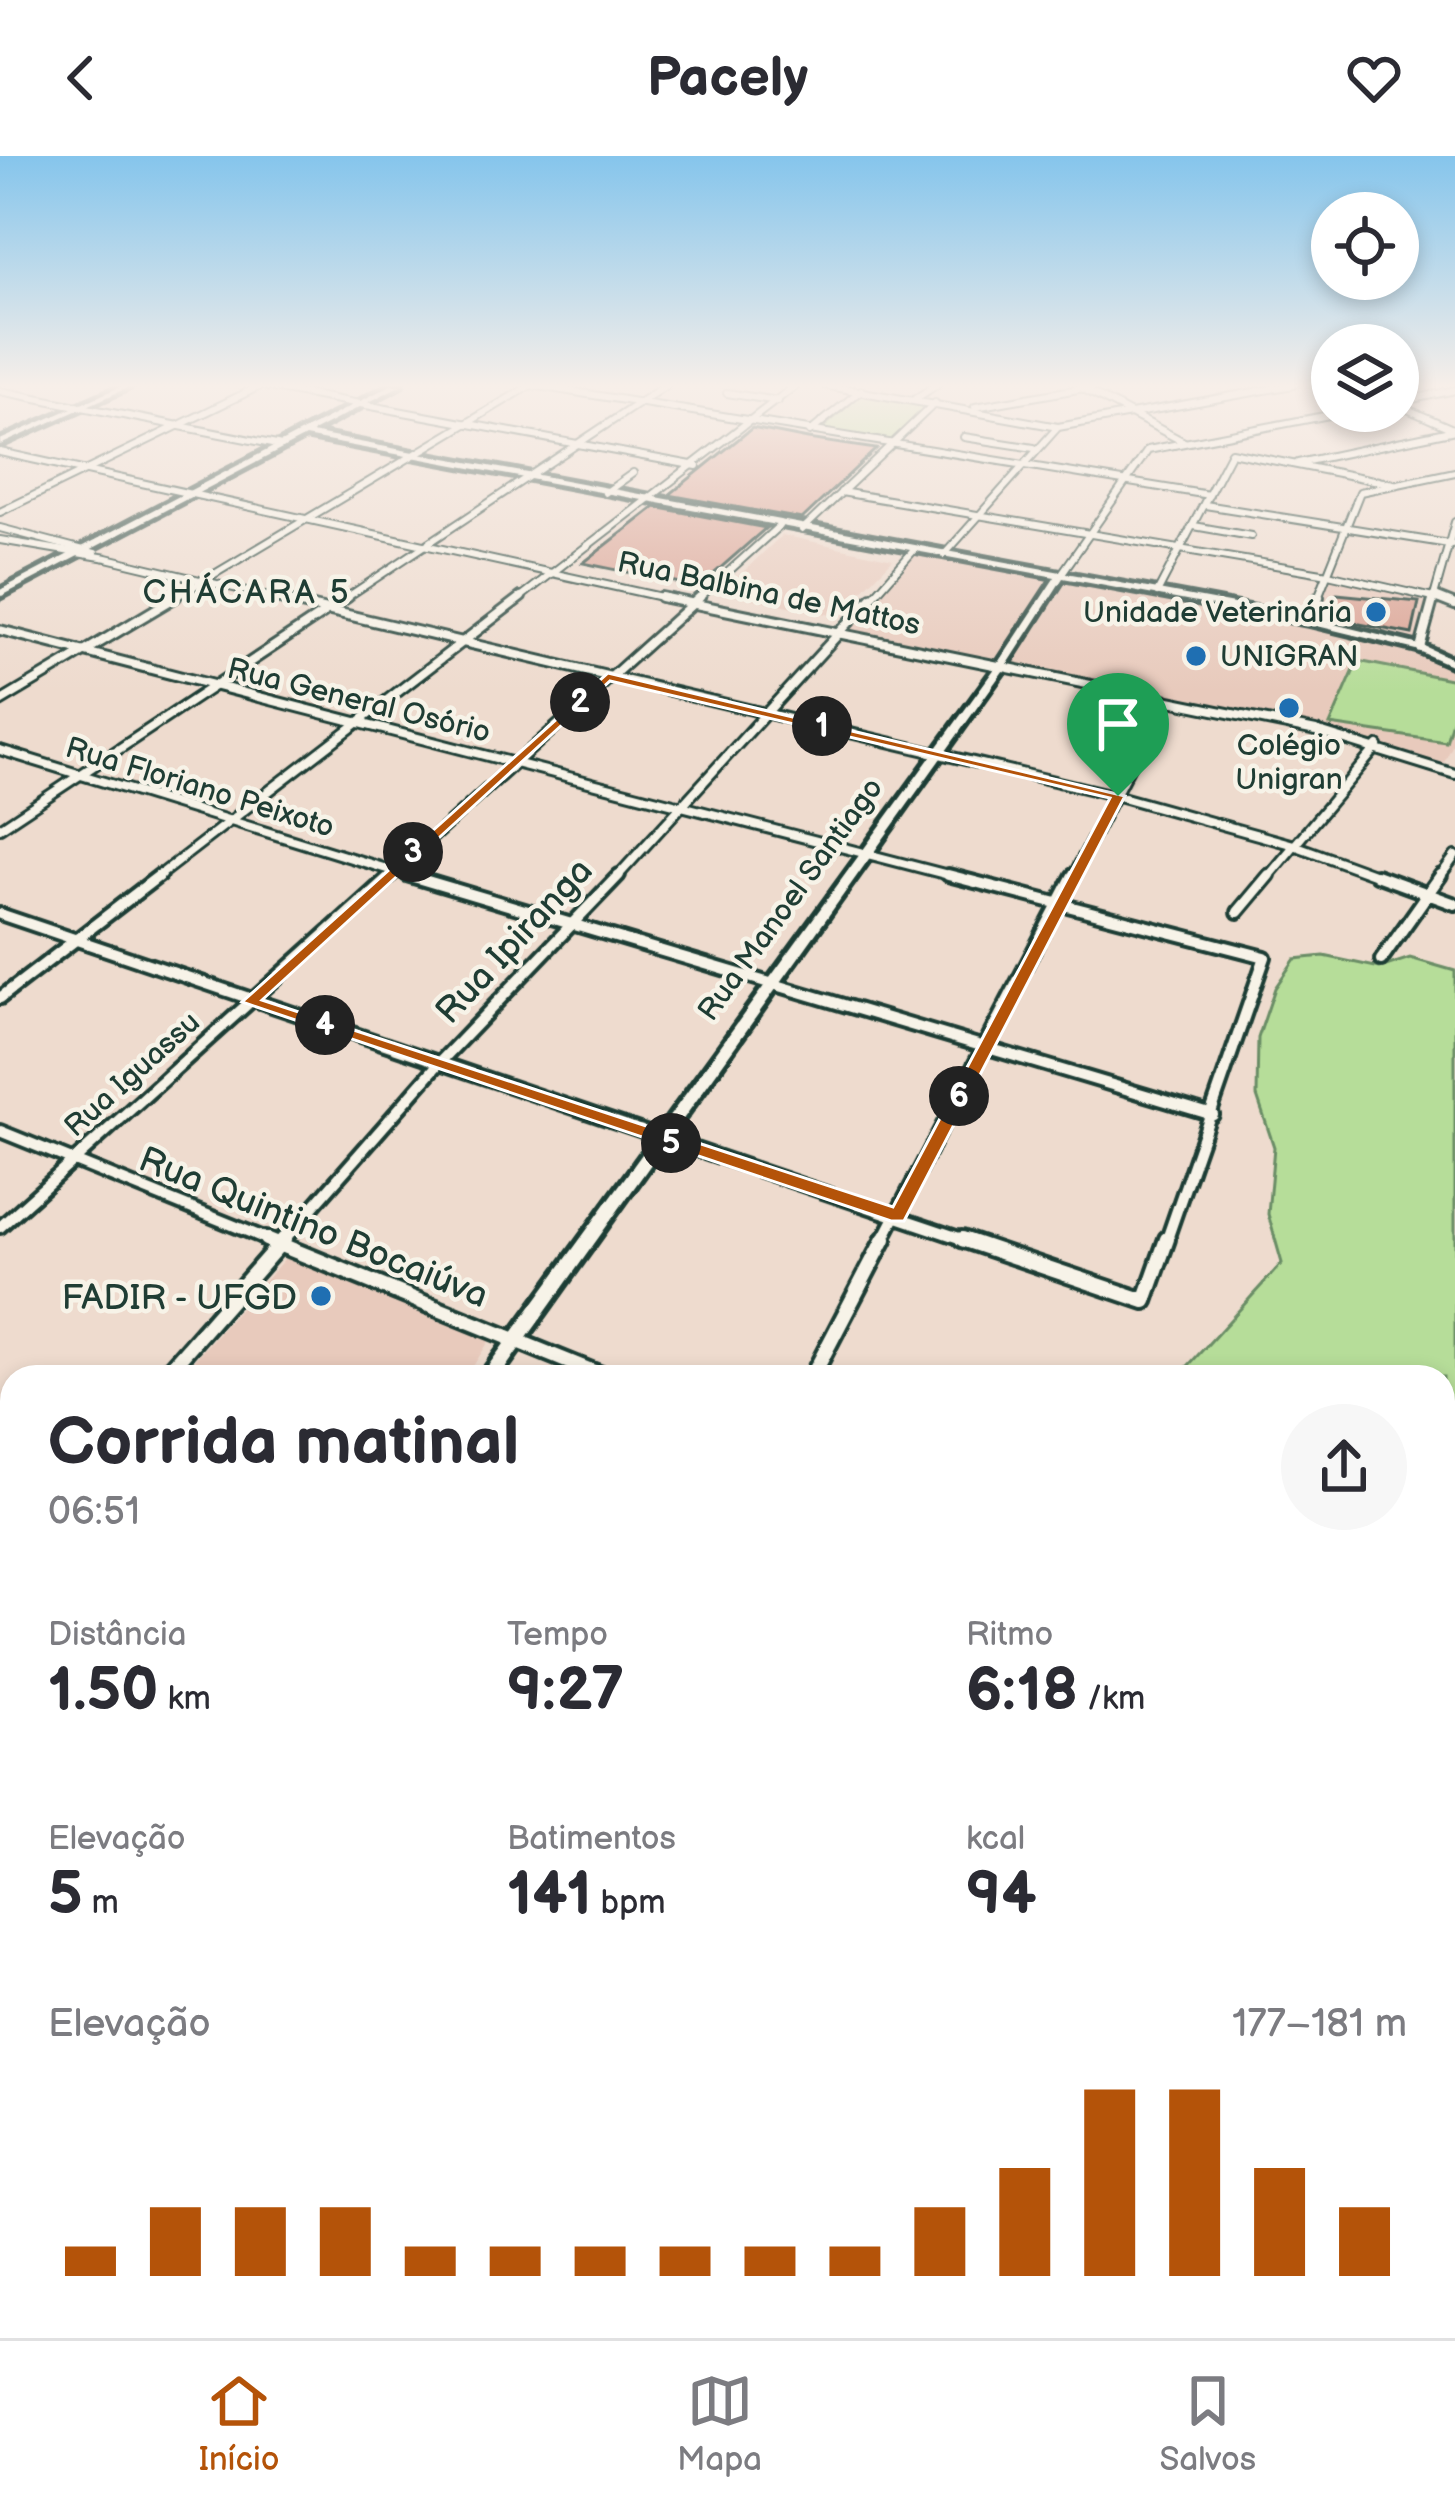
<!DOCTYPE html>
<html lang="pt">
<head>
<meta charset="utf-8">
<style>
  :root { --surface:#fff; --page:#f7f7f7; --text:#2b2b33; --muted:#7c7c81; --line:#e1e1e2; --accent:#b45309 }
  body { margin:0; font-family:"Balsamiq Sans",sans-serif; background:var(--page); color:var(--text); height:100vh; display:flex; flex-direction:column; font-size:45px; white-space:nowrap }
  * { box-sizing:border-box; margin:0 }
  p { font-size:39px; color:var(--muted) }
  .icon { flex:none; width:66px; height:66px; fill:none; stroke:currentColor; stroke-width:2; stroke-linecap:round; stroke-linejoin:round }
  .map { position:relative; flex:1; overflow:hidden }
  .side { position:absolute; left:0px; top:1209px; width:1455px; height:975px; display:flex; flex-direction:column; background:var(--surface); border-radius:36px 36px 0 0; box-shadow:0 6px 18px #0003 }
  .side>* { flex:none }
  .tools { position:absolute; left:1311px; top:36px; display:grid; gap:24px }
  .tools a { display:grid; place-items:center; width:108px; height:108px; border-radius:50%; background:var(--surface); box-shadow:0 6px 18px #0003; font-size:60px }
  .pin { position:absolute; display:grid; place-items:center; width:102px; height:102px; color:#fff; margin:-123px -51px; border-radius:50% 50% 50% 0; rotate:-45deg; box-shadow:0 0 12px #0007 }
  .pin .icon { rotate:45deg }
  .km { position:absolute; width:60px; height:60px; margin:-30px; border-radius:50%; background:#222; color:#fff; font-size:33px; line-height:60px; text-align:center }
  .round { display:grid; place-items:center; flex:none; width:126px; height:126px; border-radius:63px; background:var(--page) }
  .overview { display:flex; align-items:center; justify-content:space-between; height:204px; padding:0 48px }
  h1 { font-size:66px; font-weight:700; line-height:90px }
  .metrics { display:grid; grid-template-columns:repeat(3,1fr); gap:18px; height:204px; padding:12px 48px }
  .metrics div { display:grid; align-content:center }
  .metrics b { font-size:60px; font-weight:700 }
  .metrics small { font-size:33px; font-weight:400 }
  .metrics p { font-size:33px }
  .chart { height:336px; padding:24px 48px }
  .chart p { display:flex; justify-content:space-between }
  .chart svg { width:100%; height:216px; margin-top:12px; stroke:var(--accent); stroke-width:6 }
  header { display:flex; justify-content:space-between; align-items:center; height:156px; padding:0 48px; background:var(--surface); font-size:54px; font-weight:700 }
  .tab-bar { display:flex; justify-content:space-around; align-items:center; height:168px; border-top:3px solid var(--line); background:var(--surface); font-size:33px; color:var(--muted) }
  .tab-bar a { display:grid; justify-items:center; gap:6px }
  .tab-bar .active { color:var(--accent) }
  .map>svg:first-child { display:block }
  .built { fill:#e8cabc }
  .green { fill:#b6dd99; stroke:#6a8d66; stroke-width:3 }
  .building { fill:#daa293; stroke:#1f3d34; stroke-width:3 }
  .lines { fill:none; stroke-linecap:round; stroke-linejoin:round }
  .street-far4-casing { stroke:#1f3d34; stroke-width:10 }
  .street-far3-casing { stroke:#1f3d34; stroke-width:14 }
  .street-far2-casing { stroke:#1f3d34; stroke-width:18 }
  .street-far1-casing { stroke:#1f3d34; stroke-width:22 }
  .street-casing { stroke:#1f3d34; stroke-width:27 }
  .secondary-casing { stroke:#1f3d34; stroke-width:10 }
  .street-far4 { stroke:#f7f3e8; stroke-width:6 }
  .street-far3 { stroke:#f7f3e8; stroke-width:8 }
  .street-far2 { stroke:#f7f3e8; stroke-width:10 }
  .street-far1 { stroke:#f7f3e8; stroke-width:14 }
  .street { stroke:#f7f3e8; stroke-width:18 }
  .secondary { fill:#f7f3e8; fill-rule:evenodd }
  .route { fill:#b45309; stroke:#fff; stroke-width:3; fill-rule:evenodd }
  .poi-dot { fill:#1f6fb2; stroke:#f7f3e8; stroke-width:4.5 }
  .labels { text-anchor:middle; stroke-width:9; stroke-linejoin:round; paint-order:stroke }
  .far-street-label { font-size:30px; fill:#1f3d34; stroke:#f7f3e8 }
  .far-poi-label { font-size:30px; fill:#1f3d34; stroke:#f7f3e8; text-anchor:end }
  .far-neighbourhood-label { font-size:33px; letter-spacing:3px; fill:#1f3d34; stroke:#f7f3e8 }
  .street-label { font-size:36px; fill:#1f3d34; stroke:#f7f3e8 }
  .poi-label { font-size:36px; fill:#1f3d34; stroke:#f7f3e8; text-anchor:end }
</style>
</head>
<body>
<header><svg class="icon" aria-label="back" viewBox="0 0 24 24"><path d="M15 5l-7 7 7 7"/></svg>Pacely<svg class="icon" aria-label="heart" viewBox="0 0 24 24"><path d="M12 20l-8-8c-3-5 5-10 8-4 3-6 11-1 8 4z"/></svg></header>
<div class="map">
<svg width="1455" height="2182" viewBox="0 0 1455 2182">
  <rect width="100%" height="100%" fill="#eedbce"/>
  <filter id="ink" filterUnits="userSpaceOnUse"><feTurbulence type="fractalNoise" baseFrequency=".00833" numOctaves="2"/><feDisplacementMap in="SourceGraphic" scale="24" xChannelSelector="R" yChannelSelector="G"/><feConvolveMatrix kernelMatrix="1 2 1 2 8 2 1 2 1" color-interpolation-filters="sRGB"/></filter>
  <g filter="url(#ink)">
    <!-- built -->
    <g class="built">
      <polygon points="782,379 893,403 837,460 722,436"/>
      <polygon points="914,394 1309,465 1328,418 1433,440 1420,491 1455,508 1453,588 1441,613 1378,590 839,478"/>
      <polygon points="287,1100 493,1179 466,1221 179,1221"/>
      <polygon points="12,1899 12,2172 619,2172 615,2182 0,2182 0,1916"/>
    </g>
    <!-- green -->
    <g class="green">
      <polygon points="865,235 930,245 892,285 821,273"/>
      <polygon points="1358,505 1455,524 1455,554 1446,586 1330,569"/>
      <polygon points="1324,800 1380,812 1410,802 1455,815 1455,2182 615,2182 619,2172 1443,2172 1443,1221 1178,1221 1282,1107 1268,1058 1274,991 1257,940 1258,882 1275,832 1295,803"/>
    </g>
    <!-- building -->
    <g class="building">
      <polygon points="752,272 808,283 876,293 802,363 669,339"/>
      <polygon points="655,351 766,372 699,431 583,407"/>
      <polygon points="1337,438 1419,446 1412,478 1328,462"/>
    </g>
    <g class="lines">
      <defs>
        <g id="street-far4">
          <polyline points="257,229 697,310"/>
          <polyline points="532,229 1209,339"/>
          <polyline points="824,229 1058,271"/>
          <polyline points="1080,231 1184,286"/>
          <polyline points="0,235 282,290"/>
          <polyline points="727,237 778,245"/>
          <polyline points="915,243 936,229"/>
          <polyline points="1398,246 1455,234"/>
          <polyline points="1398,249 1455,274"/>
          <polyline points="975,251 1101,229"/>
          <polyline points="810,276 861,234"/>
          <polyline points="964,281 1034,292"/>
          <polyline points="0,296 675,444"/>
          <polyline points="1298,307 1455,274"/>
          <polyline points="841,336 1328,418 1442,444"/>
          <polyline points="605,337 633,317"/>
          <polyline points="1205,349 1455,389"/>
          <polyline points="0,356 262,229"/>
          <polyline points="1194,370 1251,380"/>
          <polyline points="0,372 95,397"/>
          <polyline points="802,374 935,247"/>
          <polyline points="0,384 107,402 284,444"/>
          <polyline points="944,399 1058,271 1293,229"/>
          <polyline points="1060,420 1148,294 1350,255"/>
          <polyline points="1157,437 1231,296 1394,328"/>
          <polyline points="171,444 531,229"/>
          <polyline points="343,444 666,229"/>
          <polyline points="517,444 796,229"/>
          <polyline points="697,444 779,370"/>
          <polyline points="870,444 914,394"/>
          <polyline points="1317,444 1360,336 1455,316"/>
          <polyline points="1433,444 1455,366"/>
        </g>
        <g id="street-far3">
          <polyline points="271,441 1118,640 1294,689 1384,722"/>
          <polyline points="661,441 1316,575 1455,618"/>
          <polyline points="1435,441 1455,449"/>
          <polyline points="1309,465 1319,441"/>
          <polyline points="0,474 960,722"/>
          <polyline points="1420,492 1434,441"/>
          <polyline points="0,546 176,441"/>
          <polyline points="0,594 416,722"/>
          <polyline points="0,672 348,441"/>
          <polyline points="156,722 521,441"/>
          <polyline points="388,722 700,441"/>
          <polyline points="616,722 872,441"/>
          <polyline points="1072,722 1165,543"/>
          <polyline points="1267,722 1378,590"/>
          <polyline points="1439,722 1455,700"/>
        </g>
        <g id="street-far2">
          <polyline points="407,719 1213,959"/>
          <polyline points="948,719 1265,801 1166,1086"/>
          <polyline points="1376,719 1455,748"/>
          <polyline points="1238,756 1269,719"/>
          <polyline points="0,758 971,1086"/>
          <polyline points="1381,804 1441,719"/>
          <polyline points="0,842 160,719"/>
          <polyline points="0,975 274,1086"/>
          <polyline points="0,1071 391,719"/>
          <polyline points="282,1086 441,905 619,719"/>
          <polyline points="882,1086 1073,719"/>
        </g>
        <g id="street-far1">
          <polyline points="266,1083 606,1221"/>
          <polyline points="962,1083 1145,1145 1167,1083"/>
          <polyline points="163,1221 284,1083"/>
          <polyline points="812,1221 884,1083"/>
          <polyline points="0,1279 12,1285"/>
          <polyline points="0,1405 12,1391"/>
        </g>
        <polyline id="street" points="1443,2115 1455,2125"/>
        <g id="secondary">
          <polygon points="124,229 134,229 0,289 0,284"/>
          <polygon points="391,229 401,229 311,277 1309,462 1424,490 1455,504 1455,511 1416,494 1309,468 1063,422 1006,511 499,1221 480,1221 998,508 1055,421 305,281 0,441 0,434"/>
          <polygon points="12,1874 12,1907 0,1916 0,1882"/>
        </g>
      </defs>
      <!-- street-far4 casing -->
      <use href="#street-far4" class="street-far4-casing"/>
      <!-- street-far3 casing -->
      <use href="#street-far3" class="street-far3-casing"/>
      <!-- street-far2 casing -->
      <use href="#street-far2" class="street-far2-casing"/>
      <!-- street-far1 casing -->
      <use href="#street-far1" class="street-far1-casing"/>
      <!-- street casing -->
      <use href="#street" class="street-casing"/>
      <!-- secondary casing -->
      <use href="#secondary" class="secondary-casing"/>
      <!-- street-far4 -->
      <use href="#street-far4" class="street-far4"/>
      <!-- street-far3 -->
      <use href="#street-far3" class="street-far3"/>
      <!-- street-far2 -->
      <use href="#street-far2" class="street-far2"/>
      <!-- street-far1 -->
      <use href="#street-far1" class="street-far1"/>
      <!-- street -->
      <use href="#street" class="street"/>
      <!-- secondary -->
      <use href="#secondary" class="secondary"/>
    </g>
  </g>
  <!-- sky -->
  <linearGradient id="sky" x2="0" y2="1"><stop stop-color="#85c5ec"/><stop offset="0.43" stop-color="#f7efe9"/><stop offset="1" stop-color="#f7efe9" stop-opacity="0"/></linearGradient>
  <rect width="1455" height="535" fill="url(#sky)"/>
  <!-- route -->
  <path class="route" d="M608 517 1125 640 904 1065H891L242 846ZM610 525 1110 642 893 1051 262 844Z"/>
  <!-- markers -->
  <g class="poi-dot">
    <circle cx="1376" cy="456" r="12"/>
    <circle cx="1196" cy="500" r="12"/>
    <circle cx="1289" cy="552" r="12"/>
    <circle cx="321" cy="1140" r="12"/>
  </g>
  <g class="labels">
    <!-- far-street labels -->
    <g class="far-street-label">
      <text transform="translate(769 437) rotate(12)" y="10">Rua Balbina de Mattos</text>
      <text transform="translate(359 544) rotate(14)" y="10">Rua General Osório</text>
      <text transform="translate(200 631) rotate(17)" y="10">Rua Floriano Peixoto</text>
      <text transform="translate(790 743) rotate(-54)" y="10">Rua Manoel Santiago</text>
      <text transform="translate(132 918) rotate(-42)" y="10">Rua Iguassu</text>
    </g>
    <!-- far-poi labels -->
    <g class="far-poi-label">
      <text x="1352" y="466">Unidade Veterinária</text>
      <text x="1220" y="510" text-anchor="start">UNIGRAN</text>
      <text x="1289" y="599" text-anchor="middle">Colégio<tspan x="1289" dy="34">Unigran</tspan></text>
    </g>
    <!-- far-neighbourhood labels -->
    <g class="far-neighbourhood-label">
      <text x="247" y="447">CHÁCARA 5</text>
    </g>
    <!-- street labels -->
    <g class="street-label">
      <text transform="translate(513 784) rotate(-47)" y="13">Rua Ipiranga</text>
      <text transform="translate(314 1070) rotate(22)" y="13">Rua Quintino Bocaiúva</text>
    </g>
    <!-- poi labels -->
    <g class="poi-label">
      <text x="297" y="1153">FADIR - UFGD</text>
    </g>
  </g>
</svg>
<div class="tools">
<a><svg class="icon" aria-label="locate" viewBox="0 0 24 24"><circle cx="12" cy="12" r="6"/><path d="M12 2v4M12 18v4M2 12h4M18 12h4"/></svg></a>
<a><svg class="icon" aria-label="layers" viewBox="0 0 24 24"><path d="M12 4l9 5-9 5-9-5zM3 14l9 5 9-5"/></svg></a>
</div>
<div class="pin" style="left:1118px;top:640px;background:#1e9e55"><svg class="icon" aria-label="arrive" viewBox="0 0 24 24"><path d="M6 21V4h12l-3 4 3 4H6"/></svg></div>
<b class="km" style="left:822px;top:570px">1</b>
<b class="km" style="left:580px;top:546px">2</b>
<b class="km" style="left:413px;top:696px">3</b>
<b class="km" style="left:325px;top:869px">4</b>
<b class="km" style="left:671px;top:987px">5</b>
<b class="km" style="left:959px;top:940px">6</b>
<section class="side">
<div class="overview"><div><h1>Corrida matinal</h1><p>06:51</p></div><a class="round"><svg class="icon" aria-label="share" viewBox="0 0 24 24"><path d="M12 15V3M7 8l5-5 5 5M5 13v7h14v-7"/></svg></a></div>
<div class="metrics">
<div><p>Distância</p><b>1.50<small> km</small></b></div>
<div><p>Tempo</p><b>9:27</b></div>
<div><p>Ritmo</p><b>6:18<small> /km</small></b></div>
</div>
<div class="metrics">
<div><p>Elevação</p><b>5<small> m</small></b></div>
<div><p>Batimentos</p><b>141<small> bpm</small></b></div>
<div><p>kcal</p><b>94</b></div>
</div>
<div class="chart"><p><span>Elevação</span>177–181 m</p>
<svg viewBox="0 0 160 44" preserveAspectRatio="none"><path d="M5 44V38M15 44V30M25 44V30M35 44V30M45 44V38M55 44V38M65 44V38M75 44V38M85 44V38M95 44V38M105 44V30M115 44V22M125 44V6M135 44V6M145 44V22M155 44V30"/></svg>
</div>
</section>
</div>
<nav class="tab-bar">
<a class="active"><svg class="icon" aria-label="home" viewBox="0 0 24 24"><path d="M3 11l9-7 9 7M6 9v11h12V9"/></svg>Início</a>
<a><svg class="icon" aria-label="map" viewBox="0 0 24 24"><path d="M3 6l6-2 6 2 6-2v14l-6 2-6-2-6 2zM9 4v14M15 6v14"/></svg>Mapa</a>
<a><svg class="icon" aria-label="saved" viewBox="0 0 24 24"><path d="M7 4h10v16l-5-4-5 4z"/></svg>Salvos</a>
</nav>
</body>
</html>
